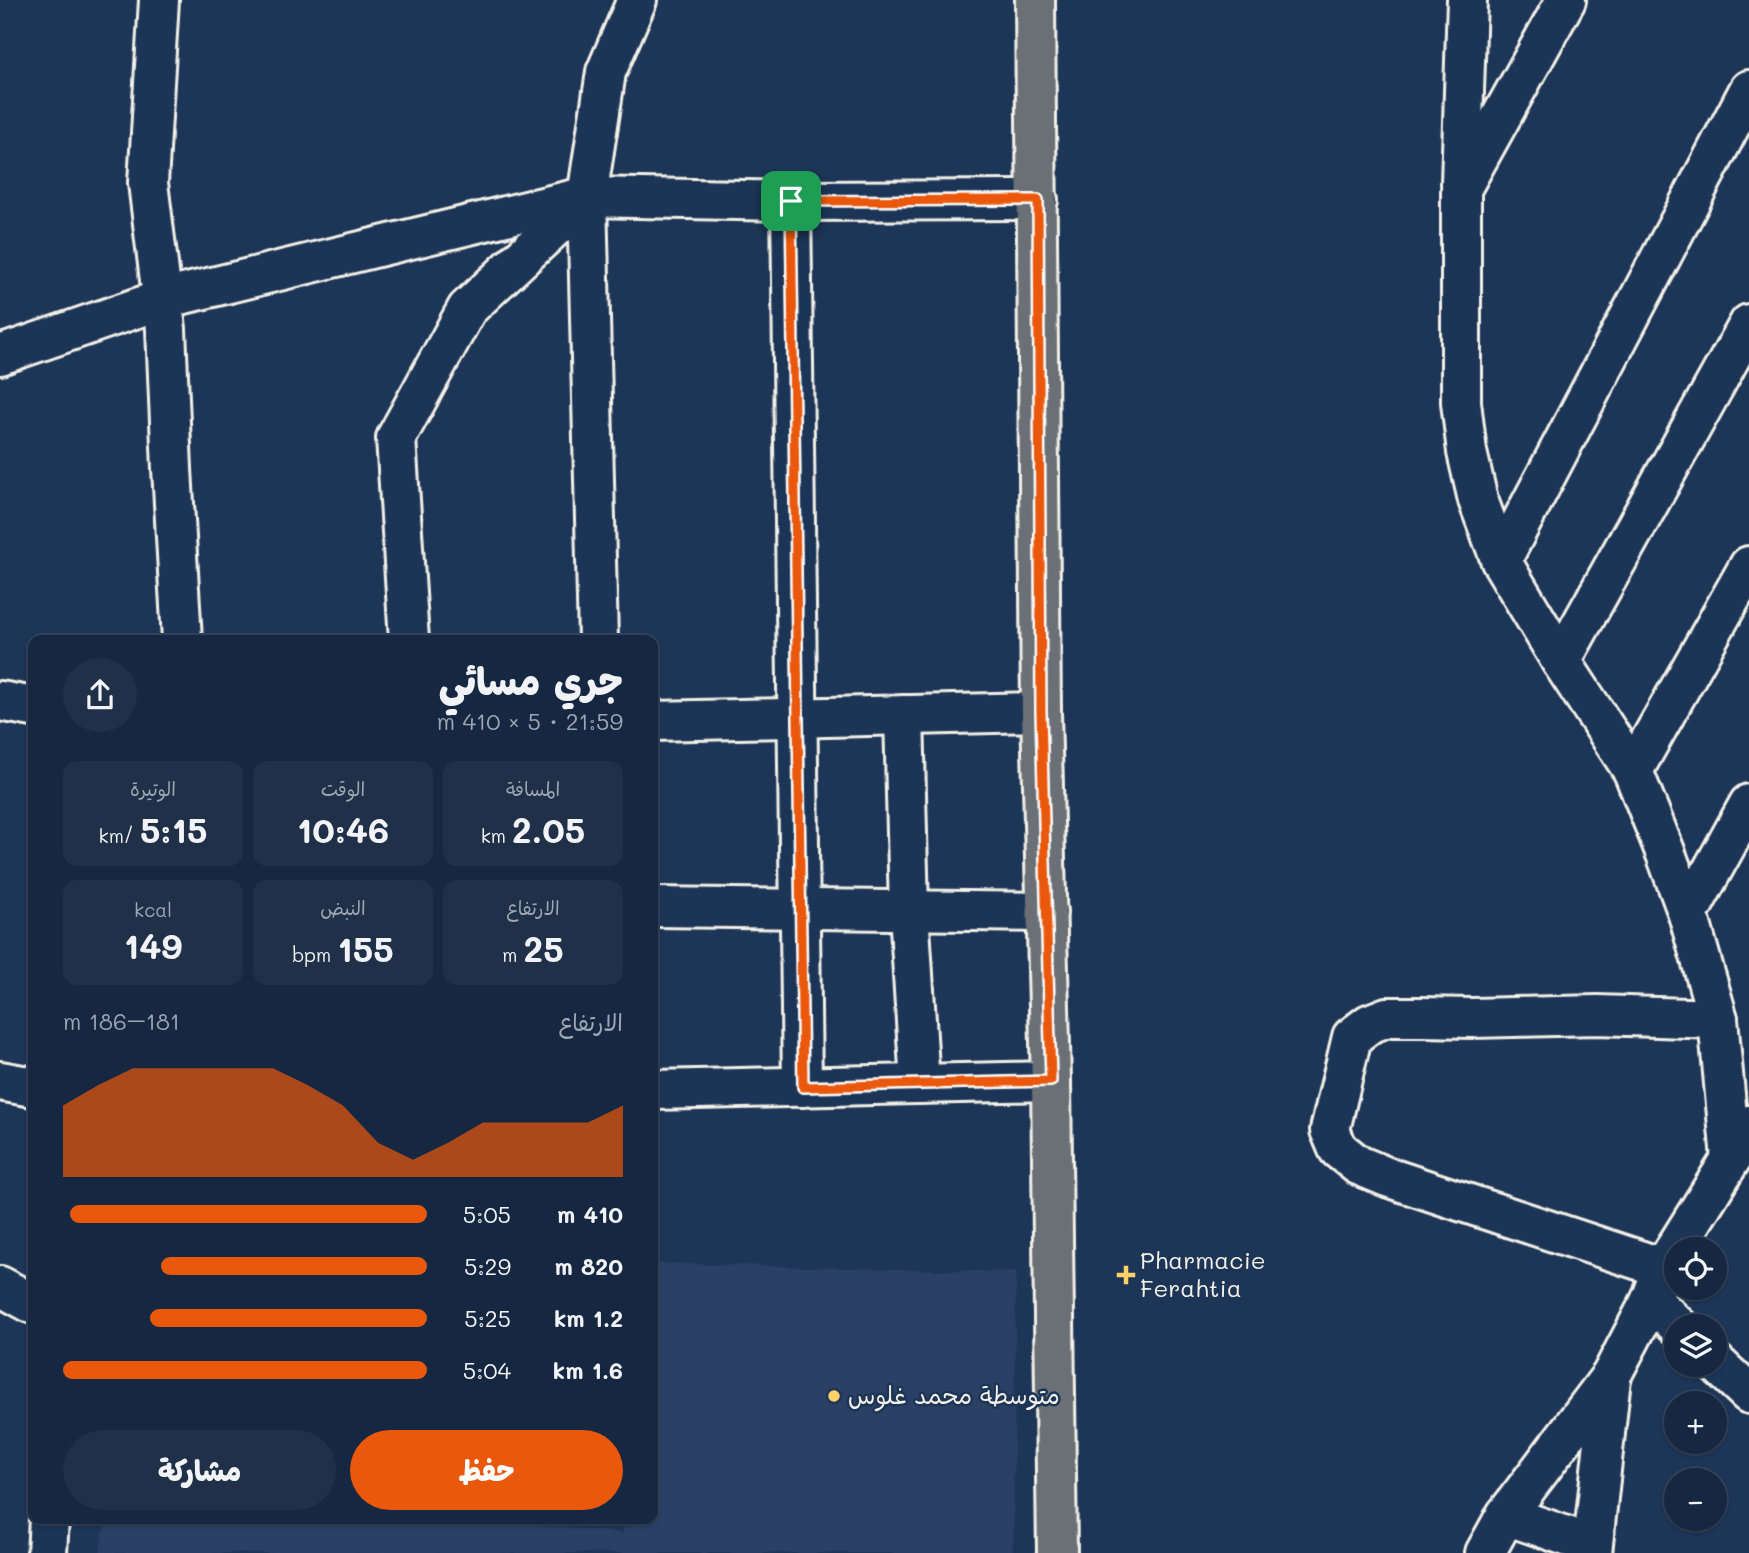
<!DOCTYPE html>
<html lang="ar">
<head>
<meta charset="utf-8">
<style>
  :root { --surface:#162841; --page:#1f3048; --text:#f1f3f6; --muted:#9ea6b1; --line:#35445a; --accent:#ea580c }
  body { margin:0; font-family:Mali,"Playpen Sans Arabic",sans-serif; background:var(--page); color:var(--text); direction:rtl; height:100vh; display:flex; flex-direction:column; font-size:26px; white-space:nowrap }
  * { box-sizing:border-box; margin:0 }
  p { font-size:23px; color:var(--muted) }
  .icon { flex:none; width:38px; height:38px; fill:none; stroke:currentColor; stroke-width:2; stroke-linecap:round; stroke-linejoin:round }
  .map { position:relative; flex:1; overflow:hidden; direction:ltr }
  .side { position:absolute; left:28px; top:635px; width:630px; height:889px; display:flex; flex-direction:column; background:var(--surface); border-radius:14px; box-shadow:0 2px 5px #0004,0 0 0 2px var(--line); direction:rtl }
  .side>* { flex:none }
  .controls { position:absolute; left:1664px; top:1237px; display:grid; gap:14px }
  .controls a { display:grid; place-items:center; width:63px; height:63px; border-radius:50%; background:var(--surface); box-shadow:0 2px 5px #0004,0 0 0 2px var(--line); font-size:35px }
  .pin { position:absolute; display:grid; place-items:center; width:60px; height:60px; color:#fff; margin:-30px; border-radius:14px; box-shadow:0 4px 10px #0006 }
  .round { display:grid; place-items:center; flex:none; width:74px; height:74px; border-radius:37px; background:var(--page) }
  .overview { display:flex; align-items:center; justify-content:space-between; height:119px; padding:0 35px }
  h1 { font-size:38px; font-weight:800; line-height:52px }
  .metrics { display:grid; grid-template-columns:repeat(3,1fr); gap:10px; height:119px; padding:7px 35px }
  .metrics div { display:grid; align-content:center; border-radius:14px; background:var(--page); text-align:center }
  .metrics b { font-size:35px; font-weight:800 }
  .metrics small { font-size:19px; font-weight:400 }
  .metrics p { font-size:19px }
  .chart { height:196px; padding:14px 35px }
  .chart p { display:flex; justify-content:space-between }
  .chart svg { width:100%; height:126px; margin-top:7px; fill:var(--accent); opacity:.7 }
  .cta { display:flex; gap:14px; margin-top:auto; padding:14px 35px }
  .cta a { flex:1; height:80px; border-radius:42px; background:var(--accent); color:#fff; font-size:28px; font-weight:800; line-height:80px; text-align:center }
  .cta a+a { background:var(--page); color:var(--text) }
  ul { padding:0 35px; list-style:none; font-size:23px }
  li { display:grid; grid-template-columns:112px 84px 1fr; align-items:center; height:52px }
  li i { height:18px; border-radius:9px; background:var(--accent) }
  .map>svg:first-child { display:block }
  .built { fill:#2c4165 }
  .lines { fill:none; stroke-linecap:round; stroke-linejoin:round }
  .minor-casing { stroke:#f4f1e8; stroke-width:44 }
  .primary-casing { stroke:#f4f1e8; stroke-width:44 }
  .minor { stroke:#1d3557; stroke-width:38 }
  .primary { stroke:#6a7074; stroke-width:38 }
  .route-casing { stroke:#fff; stroke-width:14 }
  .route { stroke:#ea580c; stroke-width:9 }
  .poi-dot { fill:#ffd166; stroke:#1d3557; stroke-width:2.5 }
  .labels { text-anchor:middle; stroke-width:5; stroke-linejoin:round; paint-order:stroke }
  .poi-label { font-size:24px; fill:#f4f1e8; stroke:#1d3557; text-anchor:start }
</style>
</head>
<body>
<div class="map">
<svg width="1749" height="1553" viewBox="0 0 1749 1553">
  <rect width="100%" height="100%" fill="#1d3557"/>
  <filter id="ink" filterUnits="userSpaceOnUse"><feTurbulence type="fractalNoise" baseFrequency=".0143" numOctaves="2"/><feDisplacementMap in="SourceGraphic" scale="14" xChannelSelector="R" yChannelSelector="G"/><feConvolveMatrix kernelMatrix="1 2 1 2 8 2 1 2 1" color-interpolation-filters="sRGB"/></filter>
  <g filter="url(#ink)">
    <!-- built -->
    <polygon class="built" points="653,1263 1016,1272 1013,1553 100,1553 105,1519 482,1519 623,1533 624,1519 653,1519"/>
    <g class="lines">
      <defs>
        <g id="minor">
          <polyline points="159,0 148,183 166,329 172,469 182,640"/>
          <polyline points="1566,0 1461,189 1461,402 1467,452 1478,500 1501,561 1561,661 1633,771 1666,854 1688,914 1718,1019 1731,1159 1749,1125"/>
          <polyline points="1461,183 1467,0"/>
          <polyline points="791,201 802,1087"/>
          <polyline points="0,355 163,299 584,197"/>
          <polyline points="1501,561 1749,90"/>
          <polyline points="409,640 396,438 467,309 587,197 791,201 1038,200"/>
          <polyline points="598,640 587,197 606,72 637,0"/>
          <polyline points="1561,661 1749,324"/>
          <polyline points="0,701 33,707"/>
          <polyline points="904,715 909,911 920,1084"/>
          <polyline points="653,721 1041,712"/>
          <polyline points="1633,771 1749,566"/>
          <polyline points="653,907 1047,912"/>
          <polyline points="1688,914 1749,804"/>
          <polyline points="0,1081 33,1087"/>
          <polyline points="653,1090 1051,1081"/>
          <polyline points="1663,1268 1387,1177 1358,1165 1338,1149 1330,1130 1352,1037 1369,1024 1387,1017 1421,1017 1472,1018 1597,1015 1718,1019"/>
          <polyline points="0,1286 33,1304"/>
          <polyline points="1651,1300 1678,1326"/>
          <polyline points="1715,1362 1749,1394"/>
          <polyline points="1506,1515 1592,1545"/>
          <polyline points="47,1553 49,1519"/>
          <polyline points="1485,1553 1506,1515 1611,1376 1651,1300 1663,1268 1731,1159"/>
          <polyline points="1592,1553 1611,1378"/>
        </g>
        <polyline id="primary" points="1035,0 1041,712 1051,1081 1057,1553"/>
      </defs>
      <!-- minor casing -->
      <use href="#minor" class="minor-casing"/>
      <!-- primary casing -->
      <use href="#primary" class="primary-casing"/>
      <!-- minor -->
      <use href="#minor" class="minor"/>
      <!-- primary -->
      <use href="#primary" class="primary"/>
    </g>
  </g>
  <g class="lines" filter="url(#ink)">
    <defs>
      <polygon id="route" points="1038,200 1041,712 1051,1081 803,1087 791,201"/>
    </defs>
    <!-- route casing -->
    <use href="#route" class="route-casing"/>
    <!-- route -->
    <use href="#route" class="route"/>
  </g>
  <!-- markers -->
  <g class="poi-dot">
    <path d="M1122.5 1264.5h7v7h7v7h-7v7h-7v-7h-7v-7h7z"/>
    <circle cx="834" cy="1396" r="7"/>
  </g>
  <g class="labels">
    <!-- poi labels -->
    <g class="poi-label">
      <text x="1140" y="1269">Pharmacie<tspan x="1140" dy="28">Ferahtia</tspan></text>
      <text x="848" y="1404">متوسطة محمد غلوس</text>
    </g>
  </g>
</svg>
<div class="controls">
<a><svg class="icon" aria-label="locate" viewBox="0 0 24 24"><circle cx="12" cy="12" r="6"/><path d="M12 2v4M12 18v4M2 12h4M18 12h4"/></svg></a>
<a><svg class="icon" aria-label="layers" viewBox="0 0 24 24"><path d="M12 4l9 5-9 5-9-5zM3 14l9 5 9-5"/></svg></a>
<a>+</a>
<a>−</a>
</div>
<div class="pin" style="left:791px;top:201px;background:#1e9e55"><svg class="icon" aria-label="arrive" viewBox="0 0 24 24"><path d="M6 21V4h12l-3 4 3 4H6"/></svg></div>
<section class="side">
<div class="overview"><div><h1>جري مسائي</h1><p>21:59 · 5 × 410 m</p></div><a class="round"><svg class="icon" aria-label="share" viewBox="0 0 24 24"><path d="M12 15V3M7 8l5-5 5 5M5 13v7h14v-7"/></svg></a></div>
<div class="metrics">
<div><p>المسافة</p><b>2.05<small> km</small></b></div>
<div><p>الوقت</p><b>10:46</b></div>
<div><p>الوتيرة</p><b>5:15<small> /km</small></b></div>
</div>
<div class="metrics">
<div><p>الارتفاع</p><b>25<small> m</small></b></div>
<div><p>النبض</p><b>155<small> bpm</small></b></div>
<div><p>kcal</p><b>149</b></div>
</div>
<div class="chart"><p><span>الارتفاع</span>181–186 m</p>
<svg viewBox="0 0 160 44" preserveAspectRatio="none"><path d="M0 44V19L10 12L20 6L30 6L40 6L50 6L60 6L70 12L80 19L90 32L100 38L110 32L120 25L130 25L140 25L150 25L160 19V44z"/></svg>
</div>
<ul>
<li><b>410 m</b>5:05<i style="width:98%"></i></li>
<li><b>820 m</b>5:29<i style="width:73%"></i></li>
<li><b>1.2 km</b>5:25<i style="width:76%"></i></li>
<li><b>1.6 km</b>5:04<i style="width:100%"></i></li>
</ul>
<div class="cta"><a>حفظ</a><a>مشاركة</a></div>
</section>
</div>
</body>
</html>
